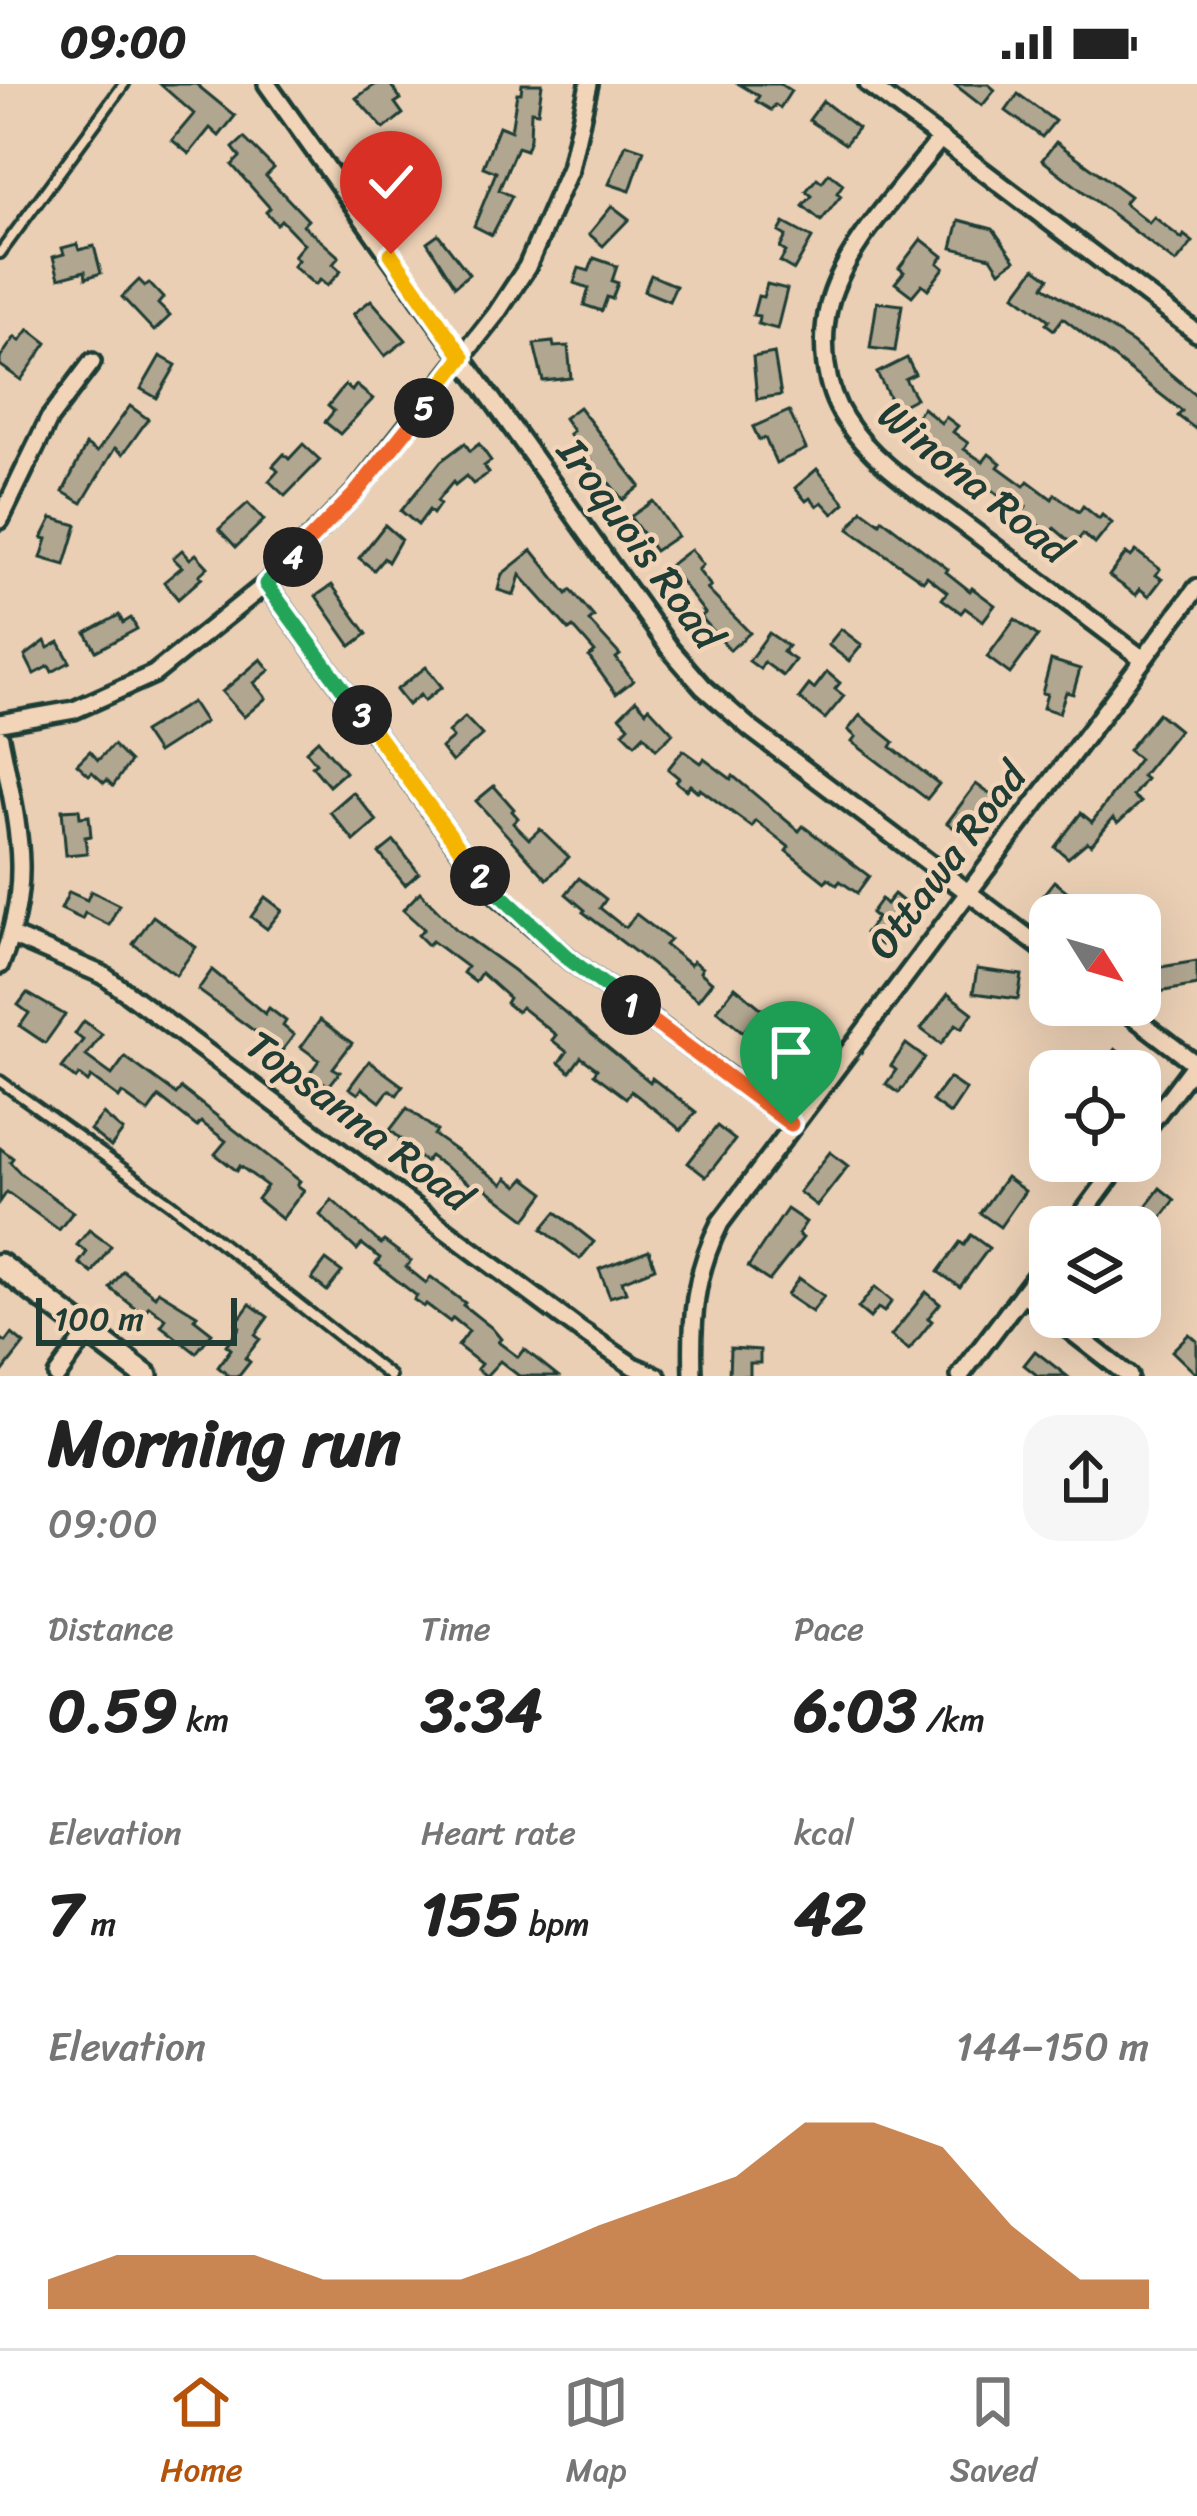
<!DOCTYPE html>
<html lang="en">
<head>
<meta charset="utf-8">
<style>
  :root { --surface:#fff; --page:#f6f6f6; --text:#222; --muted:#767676; --line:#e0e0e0; --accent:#b45309 }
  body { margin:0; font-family:Sriracha,sans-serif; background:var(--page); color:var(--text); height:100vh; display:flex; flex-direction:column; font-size:45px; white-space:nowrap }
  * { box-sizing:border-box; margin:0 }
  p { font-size:39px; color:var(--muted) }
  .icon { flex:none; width:66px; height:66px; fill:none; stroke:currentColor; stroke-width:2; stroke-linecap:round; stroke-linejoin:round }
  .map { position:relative; height:1292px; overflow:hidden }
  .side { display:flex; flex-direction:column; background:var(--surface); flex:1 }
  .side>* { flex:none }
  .needle { width:78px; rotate:127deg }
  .buttons { position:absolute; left:1029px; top:810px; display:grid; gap:24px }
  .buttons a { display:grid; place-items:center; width:132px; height:132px; border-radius:24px; background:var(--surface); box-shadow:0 12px 48px #0002; font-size:60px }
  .scale { position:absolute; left:36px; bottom:30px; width:201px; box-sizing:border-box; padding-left:12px; border:6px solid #1f3d34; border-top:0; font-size:33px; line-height:42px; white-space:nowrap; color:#1f3d34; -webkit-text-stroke:9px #f2d5b9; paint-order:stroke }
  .pin { position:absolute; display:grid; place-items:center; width:102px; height:102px; color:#fff; margin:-123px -51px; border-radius:50% 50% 50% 0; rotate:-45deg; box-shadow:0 0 12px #0007 }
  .pin .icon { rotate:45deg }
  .km { position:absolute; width:60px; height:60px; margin:-30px; border-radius:50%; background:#222; color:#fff; font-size:33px; line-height:60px; text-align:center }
  .round { display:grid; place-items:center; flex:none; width:126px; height:126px; border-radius:36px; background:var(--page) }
  .head { display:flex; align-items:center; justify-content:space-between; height:204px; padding:0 48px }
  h1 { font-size:66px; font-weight:700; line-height:90px }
  .metrics { display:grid; grid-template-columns:repeat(3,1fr); gap:18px; height:204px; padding:12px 48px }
  .metrics div { display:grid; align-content:center }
  .metrics b { font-size:60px; font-weight:700 }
  .metrics small { font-size:33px; font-weight:400 }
  .metrics p { font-size:33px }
  .chart { height:336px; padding:24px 48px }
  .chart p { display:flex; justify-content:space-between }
  .chart svg { width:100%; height:216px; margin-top:12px; fill:var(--accent); opacity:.7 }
  .status { display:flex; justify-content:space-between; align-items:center; height:84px; padding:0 60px; background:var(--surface); direction:ltr }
  .status svg { height:33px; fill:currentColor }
  .tabs { display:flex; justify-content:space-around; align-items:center; height:168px; border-top:3px solid var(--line); background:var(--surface); font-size:33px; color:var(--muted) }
  .tabs a { display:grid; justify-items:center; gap:6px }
  .tabs .selected { color:var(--accent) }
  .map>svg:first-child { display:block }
  .building { fill:#b1a690; stroke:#1f3d34; stroke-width:3 }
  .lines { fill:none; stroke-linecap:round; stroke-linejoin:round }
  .service-casing { stroke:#1f3d34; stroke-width:16 }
  .minor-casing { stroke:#1f3d34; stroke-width:24 }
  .tertiary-casing { stroke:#1f3d34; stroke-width:30 }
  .service { stroke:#f2d5b9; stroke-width:8 }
  .minor { stroke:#f2d5b9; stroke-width:15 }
  .tertiary { stroke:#f2d5b9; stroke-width:21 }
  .split-1-casing { stroke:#fff; stroke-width:24 }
  .split-2-casing { stroke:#fff; stroke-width:24 }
  .split-3-casing { stroke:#fff; stroke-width:24 }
  .split-4-casing { stroke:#fff; stroke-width:24 }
  .split-5-casing { stroke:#fff; stroke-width:24 }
  .split-6-casing { stroke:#fff; stroke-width:24 }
  .split-1 { stroke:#f0652b; stroke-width:15 }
  .split-2 { stroke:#22a559; stroke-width:15 }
  .split-3 { stroke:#f5b400; stroke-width:15 }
  .split-4 { stroke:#22a559; stroke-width:15 }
  .split-5 { stroke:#f0652b; stroke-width:15 }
  .split-6 { stroke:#f5b400; stroke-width:15 }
  .labels { text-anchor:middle; stroke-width:9; stroke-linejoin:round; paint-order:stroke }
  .street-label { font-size:42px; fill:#1f3d34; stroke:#f2d5b9 }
</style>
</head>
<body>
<div class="status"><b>09:00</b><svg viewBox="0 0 49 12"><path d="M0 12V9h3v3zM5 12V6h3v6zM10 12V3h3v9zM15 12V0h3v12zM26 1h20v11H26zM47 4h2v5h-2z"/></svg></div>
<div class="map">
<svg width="1197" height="1292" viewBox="0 0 1197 1292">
  <rect width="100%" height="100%" fill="#eacfb4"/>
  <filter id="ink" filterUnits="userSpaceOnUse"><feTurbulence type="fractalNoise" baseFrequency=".00833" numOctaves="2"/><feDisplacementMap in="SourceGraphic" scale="24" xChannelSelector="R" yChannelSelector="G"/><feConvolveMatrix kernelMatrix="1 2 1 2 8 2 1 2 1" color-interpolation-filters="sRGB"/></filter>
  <g filter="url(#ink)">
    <!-- building -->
    <g class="building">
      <polygon points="160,0 196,0 235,32 219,52 210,44 189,70 172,56 194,30"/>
      <polygon points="376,0 390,0 401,15 395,19 403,30 384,45 356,14"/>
      <polygon points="522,0 542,0 538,28 531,27 530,55 526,66 517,63 499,106 512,112 492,151 474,142 496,88 483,83 499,42 511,47 517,9 521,9"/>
      <polygon points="739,0 780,0 791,7 780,24 775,21 771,26 756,17 759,12"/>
      <polygon points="954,0 988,0 995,6 982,22"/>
      <polygon points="1018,10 1055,37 1042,53 1006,27"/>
      <polygon points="823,17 858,44 845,60 809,36"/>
      <polygon points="244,54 274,84 266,92 308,136 303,141 339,173 333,180 341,187 327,202 320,196 315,201 293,182 298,176 294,172 304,160 281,136 277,140 266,128 270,124 232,81 240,73 233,64"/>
      <polygon points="390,55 417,71 413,76 423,85 409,101 373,75"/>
      <polygon points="1056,58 1130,112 1124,119 1149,139 1154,133 1182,155 1184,151 1193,158 1176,179 1042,76"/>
      <polygon points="626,60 644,66 630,107 609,100"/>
      <polygon points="829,89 843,100 837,109 841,112 821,137 803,122 812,112 806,107 817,94 822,98"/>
      <polygon points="612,122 629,135 603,162 589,150"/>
      <polygon points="959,136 993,145 1015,176 1000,187 991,173 952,164"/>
      <polygon points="784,139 812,154 794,186 780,178 786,168 780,164 786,152 779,148"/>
      <polygon points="438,150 469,190 455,202 427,158"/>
      <polygon points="921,155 943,172 938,179 944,184 928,205 922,200 912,212 895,199 904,188 899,184"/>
      <polygon points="77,160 79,166 94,162 101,189 86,194 85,187 59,194 53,173 64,170 62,164"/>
      <polygon points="594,174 617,182 612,197 618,199 612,215 607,213 602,227 584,221 589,204 574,199 579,184 589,187"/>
      <polygon points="1035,184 1049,194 1044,202 1133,259 1197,312 1197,346 1178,332 1182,327 1063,234 1054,246 1046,240 1049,236 1015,211"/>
      <polygon points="651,191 676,202 669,217 644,207"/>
      <polygon points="139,196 145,202 149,199 163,214 158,220 170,232 154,247 122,213"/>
      <polygon points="767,200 787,205 777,245 758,240 759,232 753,231 758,212 763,213"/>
      <polygon points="371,216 406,256 385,272 353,230"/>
      <polygon points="877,218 902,221 895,267 870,264"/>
      <polygon points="29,245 47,259 21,296 0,281 0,274 15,253 20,257"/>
      <polygon points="553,258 554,263 568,262 571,294 543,297 534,260"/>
      <polygon points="774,269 781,311 757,315 753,273"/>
      <polygon points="160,272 176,281 157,314 141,305"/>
      <polygon points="907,274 915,290 905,295 916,314 895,325 877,289"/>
      <polygon points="345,301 352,307 356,301 373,315 340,350 325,338 334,327 328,322"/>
      <polygon points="130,322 148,335 123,370 115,364 82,419 63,408 86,361 97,368"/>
      <polygon points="579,323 640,402 623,416 569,350 573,347 564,334"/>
      <polygon points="923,324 941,339 946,333 958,342 953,348 968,359 964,365 983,378 989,370 1001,379 998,383 1024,402 1028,397 1052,415 1055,410 1079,428 1083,422 1099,435 1102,431 1112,439 1095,460 1083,450 1074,461 1054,444 1050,450 1022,429 1026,423 1006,408 1002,414 908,342"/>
      <polygon points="789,327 806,365 776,379 765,354 759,356 753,343"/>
      <polygon points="465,359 470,367 479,360 491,377 484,382 489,389 473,400 466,392 455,401 453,398 437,417 440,420 433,430 429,426 418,441 401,427 441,377"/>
      <polygon points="303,360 320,376 285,412 269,397 278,387 273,382 284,370 289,375"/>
      <polygon points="817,385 845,419 833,430 822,418 817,422 810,414 806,417 795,404"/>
      <polygon points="653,417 677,452 655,467 630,433"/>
      <polygon points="248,419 264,436 236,463 219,445"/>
      <polygon points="862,426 880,439 882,435 948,485 946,488 970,507 972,504 995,521 983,537 965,524 961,529 942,515 947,508 927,492 923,497 849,445"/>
      <polygon points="52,434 77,441 65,481 41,474 47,455 42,454"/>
      <polygon points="385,441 401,455 388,478 384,474 374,486 359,474"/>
      <polygon points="691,465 703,481 698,486 711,502 707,505 750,549 730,566 701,533 705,529 669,482"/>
      <polygon points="182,466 190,475 196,470 208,483 199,491 202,494 178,515 164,498 182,483 173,474"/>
      <polygon points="532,466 567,510 571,506 594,533 589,537 620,571 616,574 633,597 616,610 589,573 595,568 573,543 569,546 520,491 514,511 498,506 502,490"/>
      <polygon points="1136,467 1160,485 1156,491 1162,495 1149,512 1140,505 1136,511 1109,492 1126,469 1131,473"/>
      <polygon points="332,501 367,550 351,562 316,512"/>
      <polygon points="119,531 123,539 131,534 137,545 96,567 86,549"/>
      <polygon points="1015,535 1038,552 1010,590 987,573"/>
      <polygon points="841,545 862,561 849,577 828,561"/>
      <polygon points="769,549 788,562 783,568 795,576 783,592 764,578 760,585 749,577"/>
      <polygon points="45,557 48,564 59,558 70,578 52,588 49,582 34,590 25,572"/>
      <polygon points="261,575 270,586 254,599 266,614 244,633 222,608"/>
      <polygon points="1051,576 1080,585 1073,610 1066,608 1059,629 1043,624 1047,610 1042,609"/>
      <polygon points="426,583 442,603 424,617 420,611 408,621 396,606"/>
      <polygon points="827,588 840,599 835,605 844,612 825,635 799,614 809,601 814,605"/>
      <polygon points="636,616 646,627 649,623 673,649 656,665 644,651 635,660 623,648 629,642 620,632"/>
      <polygon points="192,618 205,638 157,669 143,648"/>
      <polygon points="1158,629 1179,646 1142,692 1146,695 1133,712 1141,718 1118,739 1113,734 1091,761 1087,758 1068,774 1055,763 1081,729 1092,738 1139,675 1128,666"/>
      <polygon points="860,631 894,658 891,663 939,700 927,715 852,658 856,653 848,646"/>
      <polygon points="465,633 482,651 452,678 441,664 453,654 448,648"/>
      <polygon points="318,656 345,688 329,702 312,682 316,679 306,667"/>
      <polygon points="113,661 130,678 113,702 107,696 104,699 92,688 89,691 77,680 90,667 98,676"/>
      <polygon points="683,666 701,679 704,675 731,695 733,692 799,747 803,742 869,792 857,809 840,797 837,801 828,794 825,798 786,767 789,763 756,737 752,743 700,705 698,708 690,701 686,706 676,698 679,694 668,685"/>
      <polygon points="976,700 994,713 973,741 969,738 961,749 947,739"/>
      <polygon points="494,702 514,725 512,727 518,734 513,739 529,755 540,745 569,773 547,795 476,717"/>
      <polygon points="353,708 377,737 354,757 330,728"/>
      <polygon points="79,725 80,733 89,732 91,752 85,753 87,769 66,771 62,726"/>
      <polygon points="394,757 419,789 405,801 379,769"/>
      <polygon points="579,794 606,815 600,824 620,840 626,843 636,830 670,856 665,861 690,881 693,877 702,884 700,888 712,898 698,916 583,828 585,826 566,810"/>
      <polygon points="1054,797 1078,816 1072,824 1081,831 1058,831 1039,816"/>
      <polygon points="91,807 119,821 109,841 85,829 82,835 61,825 69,808 87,816"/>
      <polygon points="420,808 457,846 513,886 650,998 652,994 696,1028 681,1046 631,1007 626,1014 594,990 597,985 581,973 570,988 559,979 567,968 552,956 556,951 521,923 517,928 506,919 509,914 481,889 475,898 463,889 467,883 432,857 428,861 418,851 424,845 403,826"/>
      <polygon points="894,810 910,823 881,861 865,849 877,834 871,829 881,815 886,820"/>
      <polygon points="265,813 282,826 267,845 251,833"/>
      <polygon points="153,832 196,863 176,891 133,860"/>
      <polygon points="1197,877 1197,901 1159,908 1155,884"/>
      <polygon points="977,885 1022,891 1018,915 973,909"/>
      <polygon points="212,886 265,930 269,924 286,937 283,942 294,951 282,967 198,906"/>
      <polygon points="735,903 762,925 743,948 717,926"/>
      <polygon points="27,909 65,931 45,959 20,942 29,929 18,921"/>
      <polygon points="948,910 973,929 962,944 956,940 941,960 921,945"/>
      <polygon points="808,927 823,939 788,985 773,974"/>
      <polygon points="320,936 352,959 333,984 340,988 329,1002 310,989 319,976 301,963"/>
      <polygon points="84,937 102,950 86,972 112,991 125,973 176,1010 181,1004 300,1097 297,1101 304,1106 282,1135 257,1115 267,1102 240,1082 237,1087 215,1070 226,1057 201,1038 197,1043 159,1013 148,1028 122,1009 119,1014 91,993 88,998 79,991 76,995 62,984 83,956 75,950"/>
      <polygon points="906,960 925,974 899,1009 886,1000 896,986 891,982"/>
      <polygon points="1115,965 1131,977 1123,987 1090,987 1103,970 1108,974"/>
      <polygon points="369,977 403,1002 397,1011 389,1006 380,1018 362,1004 358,1010 349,1004"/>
      <polygon points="949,994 966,1006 950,1030 932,1017"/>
      <polygon points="407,1024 437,1047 434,1051 503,1100 507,1094 518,1102 525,1094 545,1109 526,1135 481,1101 478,1106 430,1072 425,1078 399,1058 401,1055 390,1046"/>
      <polygon points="103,1030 123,1047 111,1063 90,1046"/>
      <polygon points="717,1042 735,1056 706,1093 688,1079"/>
      <polygon points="0,1064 13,1074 10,1078 21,1090 73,1128 59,1146 7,1108 0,1118"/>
      <polygon points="830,1068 848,1082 817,1122 799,1108"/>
      <polygon points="1006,1093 1025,1107 1000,1143 980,1129"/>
      <polygon points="1160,1104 1175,1116 1156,1141 1152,1137 1147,1143 1130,1143"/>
      <polygon points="332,1116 381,1160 384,1157 411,1177 406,1183 426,1199 431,1193 465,1219 463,1221 492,1244 501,1255 498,1258 518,1273 524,1265 558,1292 519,1292 500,1277 486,1292 477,1285 481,1280 458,1262 469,1247 453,1234 450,1238 426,1220 424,1223 414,1216 417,1212 376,1180 380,1174 362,1160 357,1166 320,1131"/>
      <polygon points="787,1125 806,1138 798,1150 803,1154 769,1197 748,1183"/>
      <polygon points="556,1128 594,1158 580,1175 542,1145"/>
      <polygon points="89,1146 111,1162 92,1189 79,1179 87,1168 77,1161"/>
      <polygon points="971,1151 989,1164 960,1203 938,1188 960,1158 964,1161"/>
      <polygon points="649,1166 655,1184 622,1197 626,1208 610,1213 599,1185"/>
      <polygon points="326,1176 342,1188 327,1207 312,1195"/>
      <polygon points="123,1187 155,1212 158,1207 197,1231 194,1235 212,1249 196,1269 161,1242 166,1235 149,1222 143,1230 110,1204"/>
      <polygon points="799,1194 824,1212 812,1228 787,1211"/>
      <polygon points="875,1203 892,1217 884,1228 878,1224 870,1234 858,1224"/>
      <polygon points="926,1208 940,1220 928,1234 932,1237 909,1266 891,1252"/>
      <polygon points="250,1220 268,1233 255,1251 260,1255 245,1274 250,1278 239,1292 229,1292 218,1283 231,1265 226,1261 240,1243 236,1239"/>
      <polygon points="12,1250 24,1260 0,1291 0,1254 6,1258"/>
      <polygon points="1189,1250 1197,1257 1197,1291 1172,1267"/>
      <polygon points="730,1264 760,1266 760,1279 750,1279 750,1292 729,1292"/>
      <polygon points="1035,1267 1067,1292 1038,1292 1024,1281"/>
    </g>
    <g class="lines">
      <defs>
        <g id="service">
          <polyline points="0,169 124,0"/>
          <polyline points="0,997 170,1119 390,1292"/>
        </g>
        <g id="minor">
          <polyline points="267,0 670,565 703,603 751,645 1050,870"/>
          <polyline points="868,0 1197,249"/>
          <path d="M940 55C904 102 843 164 829 221 820 258 824 303 845 335 873 379 920 407 961 438 1021 483 1082 529 1143 575"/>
          <polyline points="0,436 49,335 92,278"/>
          <polyline points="266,500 486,801 569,875 791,1039"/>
          <polyline points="0,639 74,626 154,590 266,500 354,410 496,230 527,183 570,84 589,0"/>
          <path d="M0 654C17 741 35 795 0 881"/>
          <polyline points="12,852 103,891 581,1247 633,1282 657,1292"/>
          <polyline points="1118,921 1197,981"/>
          <polyline points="1140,1053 1197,977"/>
          <polyline points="1073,1143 1122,1077"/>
          <polyline points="1023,1209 1050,1231"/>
          <polyline points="1053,1233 1129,1292"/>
          <polyline points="57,1292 88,1249"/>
          <path d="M693 1292C691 1236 694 1190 720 1139L1197 504"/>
          <polyline points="960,1292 1050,1173"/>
        </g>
        <polyline id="tertiary" points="0,1181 146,1292"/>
      </defs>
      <!-- service casing -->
      <use href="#service" class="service-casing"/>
      <!-- minor casing -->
      <use href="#minor" class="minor-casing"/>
      <!-- tertiary casing -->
      <use href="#tertiary" class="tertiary-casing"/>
      <!-- service -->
      <use href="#service" class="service"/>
      <!-- minor -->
      <use href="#minor" class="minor"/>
      <!-- tertiary -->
      <use href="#tertiary" class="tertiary"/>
    </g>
  </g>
  <g class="lines" filter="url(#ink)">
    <defs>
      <polyline id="split-1" points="631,921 791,1040"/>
      <polyline id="split-2" points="480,792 569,875 631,921"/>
      <polyline id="split-3" points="362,631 480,792"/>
      <polyline id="split-4" points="293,473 266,500 362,631"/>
      <polyline id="split-5" points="293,473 355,410 424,324"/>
      <polyline id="split-6" points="391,170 463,273 424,324"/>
    </defs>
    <!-- split-1 casing -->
    <use href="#split-1" class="split-1-casing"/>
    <!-- split-2 casing -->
    <use href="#split-2" class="split-2-casing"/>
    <!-- split-3 casing -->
    <use href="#split-3" class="split-3-casing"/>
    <!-- split-4 casing -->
    <use href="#split-4" class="split-4-casing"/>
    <!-- split-5 casing -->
    <use href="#split-5" class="split-5-casing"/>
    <!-- split-6 casing -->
    <use href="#split-6" class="split-6-casing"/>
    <!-- split-1 -->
    <use href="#split-1" class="split-1"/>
    <!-- split-2 -->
    <use href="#split-2" class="split-2"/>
    <!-- split-3 -->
    <use href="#split-3" class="split-3"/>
    <!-- split-4 -->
    <use href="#split-4" class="split-4"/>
    <!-- split-5 -->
    <use href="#split-5" class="split-5"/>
    <!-- split-6 -->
    <use href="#split-6" class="split-6"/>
  </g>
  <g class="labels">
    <!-- street labels -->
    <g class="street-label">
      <text transform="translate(975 397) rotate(39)" y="15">Winona Road</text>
      <text transform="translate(641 459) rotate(54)" y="15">Iroquois Road</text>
      <text transform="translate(946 776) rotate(-53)" y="15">Ottawa Road</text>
      <text transform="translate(360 1036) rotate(37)" y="15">Topsanna Road</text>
    </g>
  </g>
</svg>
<div class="buttons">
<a><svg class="needle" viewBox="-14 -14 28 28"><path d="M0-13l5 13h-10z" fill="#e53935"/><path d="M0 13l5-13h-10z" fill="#767676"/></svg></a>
<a><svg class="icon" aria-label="locate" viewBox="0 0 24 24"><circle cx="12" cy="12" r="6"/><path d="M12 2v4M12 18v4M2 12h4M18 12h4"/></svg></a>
<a><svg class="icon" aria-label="layers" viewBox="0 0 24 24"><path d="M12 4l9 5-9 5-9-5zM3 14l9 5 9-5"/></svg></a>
</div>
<div class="scale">100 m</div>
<div class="pin" style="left:791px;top:1040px;background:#1e9e55"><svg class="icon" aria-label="arrive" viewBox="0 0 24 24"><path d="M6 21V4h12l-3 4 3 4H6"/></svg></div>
<div class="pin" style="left:391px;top:170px;background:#d93025"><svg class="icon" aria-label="check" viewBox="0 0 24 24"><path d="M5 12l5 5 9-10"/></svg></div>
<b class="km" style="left:631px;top:921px">1</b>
<b class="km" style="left:480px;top:792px">2</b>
<b class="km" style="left:362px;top:631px">3</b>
<b class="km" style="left:293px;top:473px">4</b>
<b class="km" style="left:424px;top:324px">5</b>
</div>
<section class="side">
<div class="head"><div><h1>Morning run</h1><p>09:00</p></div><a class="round"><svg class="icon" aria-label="share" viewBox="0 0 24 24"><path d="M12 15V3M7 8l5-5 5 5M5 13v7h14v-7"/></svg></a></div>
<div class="metrics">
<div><p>Distance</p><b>0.59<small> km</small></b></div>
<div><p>Time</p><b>3:34</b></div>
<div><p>Pace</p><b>6:03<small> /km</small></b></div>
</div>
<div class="metrics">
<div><p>Elevation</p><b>7<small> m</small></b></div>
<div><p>Heart rate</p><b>155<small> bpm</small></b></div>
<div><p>kcal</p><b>42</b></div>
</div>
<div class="chart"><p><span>Elevation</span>144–150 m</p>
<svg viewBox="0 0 160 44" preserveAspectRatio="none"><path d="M0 44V38L10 33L20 33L30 33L40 38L50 38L60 38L70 33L80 27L90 22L100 17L110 6L120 6L130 11L140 27L150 38L160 38V44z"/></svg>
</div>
</section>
<nav class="tabs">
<a class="selected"><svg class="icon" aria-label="home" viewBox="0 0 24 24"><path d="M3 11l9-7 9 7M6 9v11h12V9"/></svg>Home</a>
<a><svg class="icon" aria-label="map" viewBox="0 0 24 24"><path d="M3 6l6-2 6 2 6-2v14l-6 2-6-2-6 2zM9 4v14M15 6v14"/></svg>Map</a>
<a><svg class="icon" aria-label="saved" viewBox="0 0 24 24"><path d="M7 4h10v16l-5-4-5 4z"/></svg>Saved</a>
</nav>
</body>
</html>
